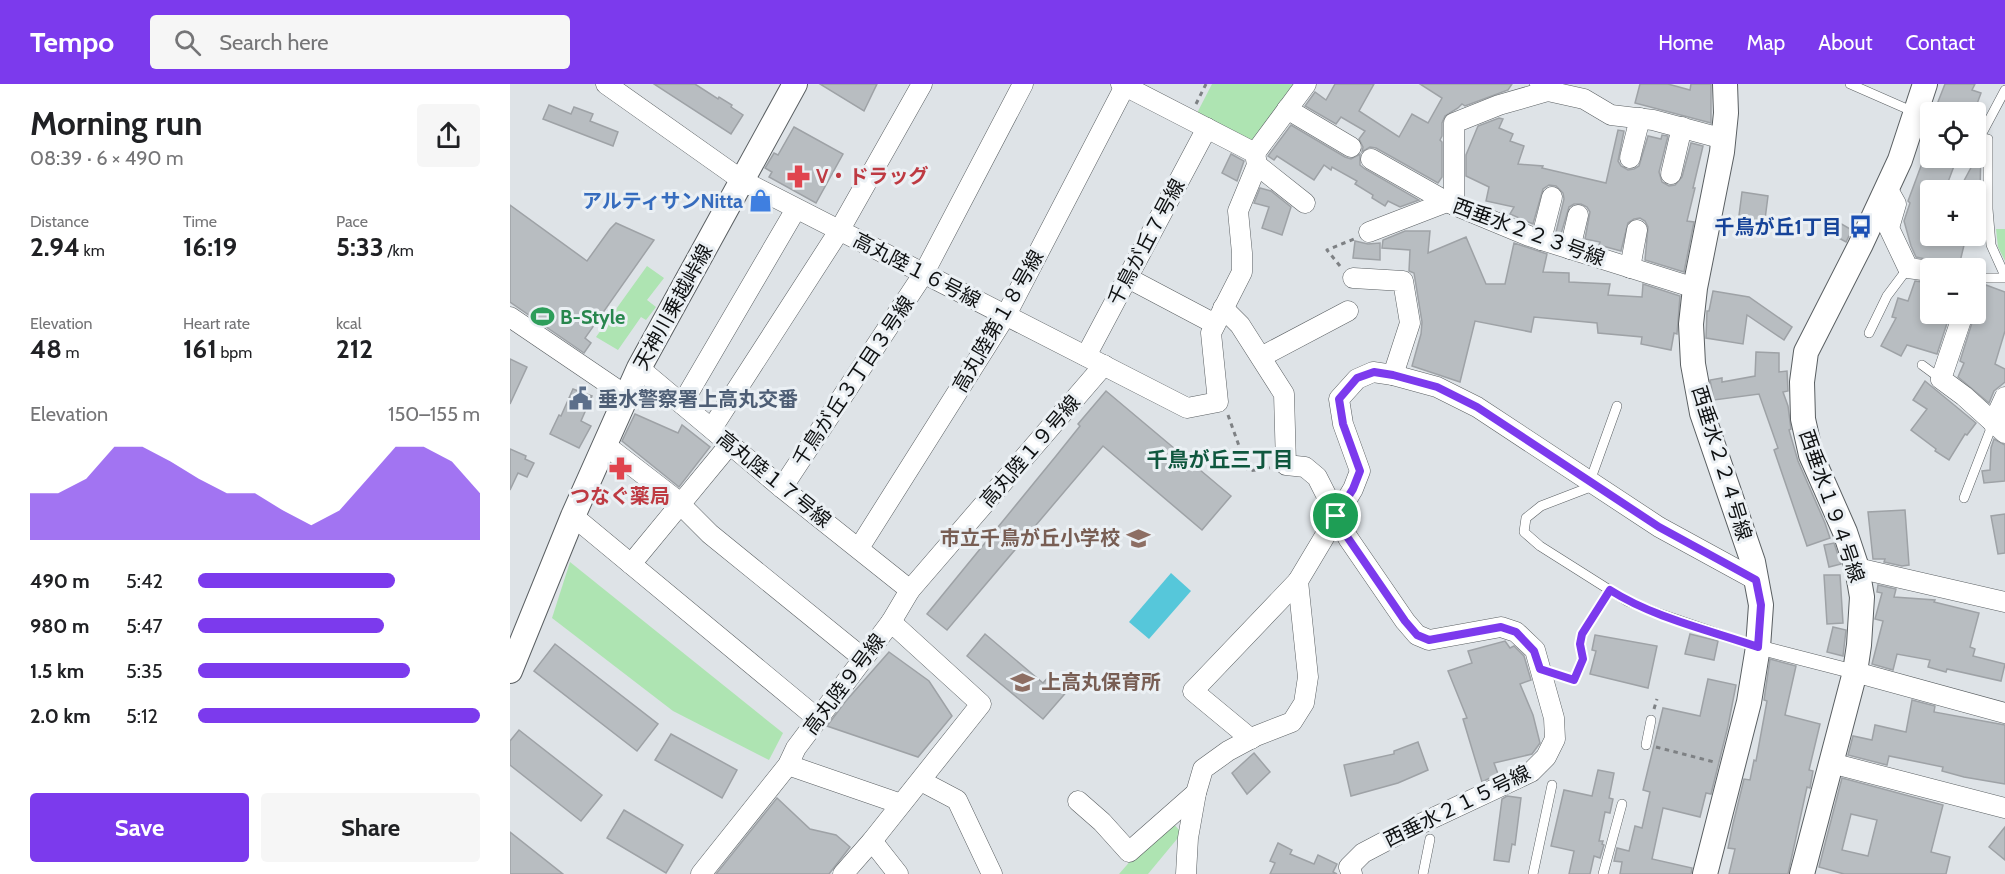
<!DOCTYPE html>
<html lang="en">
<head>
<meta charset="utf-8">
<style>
  :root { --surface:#fff; --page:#f6f6f6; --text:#202124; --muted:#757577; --accent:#7c3aed }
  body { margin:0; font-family:Cabin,"Noto Sans JP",sans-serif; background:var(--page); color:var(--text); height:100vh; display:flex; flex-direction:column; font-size:22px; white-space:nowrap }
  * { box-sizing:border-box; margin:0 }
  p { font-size:20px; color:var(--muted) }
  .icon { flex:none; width:33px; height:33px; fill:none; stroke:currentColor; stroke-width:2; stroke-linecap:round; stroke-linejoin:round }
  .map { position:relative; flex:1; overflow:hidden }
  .details { display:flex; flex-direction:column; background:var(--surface); width:510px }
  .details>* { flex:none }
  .tools { position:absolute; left:1410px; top:18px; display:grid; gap:12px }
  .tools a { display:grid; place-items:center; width:66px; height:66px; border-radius:6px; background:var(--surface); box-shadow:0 3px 9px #0003; font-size:30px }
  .pin { position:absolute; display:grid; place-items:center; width:51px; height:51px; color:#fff; margin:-26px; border:3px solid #fff; border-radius:50%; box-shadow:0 2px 6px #0007 }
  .round { display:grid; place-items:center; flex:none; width:63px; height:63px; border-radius:6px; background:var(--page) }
  .head { display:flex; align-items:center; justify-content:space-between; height:102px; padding:0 30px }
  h1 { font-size:33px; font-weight:700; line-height:45px }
  .metrics { display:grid; grid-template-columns:repeat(3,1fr); gap:9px; height:102px; padding:6px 30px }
  .metrics div { display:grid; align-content:center }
  .metrics b { font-size:26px; font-weight:700 }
  .metrics small { font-size:16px; font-weight:400 }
  .metrics p { font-size:16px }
  .chart { height:168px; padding:12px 30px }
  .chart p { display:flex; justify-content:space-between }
  .chart svg { width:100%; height:108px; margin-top:6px; fill:var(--accent); opacity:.7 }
  .primary-button { display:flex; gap:12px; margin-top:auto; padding:12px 30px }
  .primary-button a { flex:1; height:69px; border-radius:6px; background:var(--accent); color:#fff; font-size:24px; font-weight:700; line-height:69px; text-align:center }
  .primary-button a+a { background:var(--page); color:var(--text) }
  ul { padding:0 30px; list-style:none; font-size:20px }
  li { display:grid; grid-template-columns:96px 72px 1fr; align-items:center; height:45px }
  li i { height:15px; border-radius:8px; background:var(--accent) }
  header { display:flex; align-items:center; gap:36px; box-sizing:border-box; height:84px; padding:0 30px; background:var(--accent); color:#fff }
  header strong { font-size:28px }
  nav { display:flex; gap:33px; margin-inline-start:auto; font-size:21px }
  .search { width:420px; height:54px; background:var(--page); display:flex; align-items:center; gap:15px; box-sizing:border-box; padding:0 21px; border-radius:6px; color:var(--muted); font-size:22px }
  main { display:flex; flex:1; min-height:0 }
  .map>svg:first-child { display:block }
  .green { fill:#aee4b2 }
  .water { fill:#56c7da }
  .building { fill:#b8bdc1; stroke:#9ea2a6; stroke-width:1.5; fill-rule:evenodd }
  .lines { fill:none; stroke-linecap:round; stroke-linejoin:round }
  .service-casing { stroke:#5a5f62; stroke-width:10 }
  .pedestrian-casing { stroke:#5a5f62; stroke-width:15 }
  .minor-casing { stroke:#5a5f62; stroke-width:21 }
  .tertiary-casing { stroke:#5a5f62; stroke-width:26 }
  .path { stroke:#7e8184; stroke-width:3; stroke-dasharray:4.5 4.5; stroke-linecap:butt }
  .service { stroke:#fff; stroke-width:9 }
  .pedestrian { stroke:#fff; stroke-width:14 }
  .minor { stroke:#fff; stroke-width:20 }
  .tertiary { stroke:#fff; stroke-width:24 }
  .route-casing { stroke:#fff; stroke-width:12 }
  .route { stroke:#7c3aed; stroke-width:8 }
  .labels { text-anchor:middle; stroke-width:6; stroke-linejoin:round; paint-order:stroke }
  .health-label { font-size:20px; font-weight:bold; fill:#be3a42; stroke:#ebf0f4; text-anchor:start }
  .shop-label { font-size:20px; font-weight:bold; fill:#366cbe; stroke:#ebf0f4; text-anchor:end }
  .transit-label { font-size:20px; font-weight:bold; fill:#164399; stroke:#ebf0f4; text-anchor:end }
  .street-label { font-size:20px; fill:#0f1112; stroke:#ebf0f4 }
  .leisure-label { font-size:20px; font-weight:bold; fill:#27864d; stroke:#ebf0f4; text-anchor:start }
  .service-label { font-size:20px; font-weight:bold; fill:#4e5e75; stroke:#ebf0f4; text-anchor:start }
  .education-label { font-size:20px; font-weight:bold; fill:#785e54; stroke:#ebf0f4; text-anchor:end }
  .neighbourhood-label { font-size:21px; font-weight:bold; fill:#0f573e; stroke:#ebf0f4 }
</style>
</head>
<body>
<header>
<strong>Tempo</strong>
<div class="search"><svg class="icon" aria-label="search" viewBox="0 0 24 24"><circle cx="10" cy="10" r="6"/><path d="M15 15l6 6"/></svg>Search here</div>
<nav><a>Home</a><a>Map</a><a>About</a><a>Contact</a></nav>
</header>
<main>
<section class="details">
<div class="head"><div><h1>Morning run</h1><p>08:39 · 6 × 490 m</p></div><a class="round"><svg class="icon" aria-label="share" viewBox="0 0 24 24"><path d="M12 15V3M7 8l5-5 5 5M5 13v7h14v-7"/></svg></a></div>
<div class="metrics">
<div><p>Distance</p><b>2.94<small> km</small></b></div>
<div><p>Time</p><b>16:19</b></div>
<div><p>Pace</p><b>5:33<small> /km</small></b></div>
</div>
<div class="metrics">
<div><p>Elevation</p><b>48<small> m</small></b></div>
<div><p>Heart rate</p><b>161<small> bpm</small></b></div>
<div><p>kcal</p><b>212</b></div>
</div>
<div class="chart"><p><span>Elevation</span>150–155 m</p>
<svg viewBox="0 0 160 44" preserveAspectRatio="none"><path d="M0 44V25L10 25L20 19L30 6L40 6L50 12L60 19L70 25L80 25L90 32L100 38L110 32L120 19L130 6L140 6L150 12L160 25V44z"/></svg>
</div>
<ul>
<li><b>490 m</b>5:42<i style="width:70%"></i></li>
<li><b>980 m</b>5:47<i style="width:66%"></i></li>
<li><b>1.5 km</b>5:35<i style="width:75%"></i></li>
<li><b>2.0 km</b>5:12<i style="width:100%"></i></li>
</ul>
<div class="primary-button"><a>Save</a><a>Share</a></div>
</section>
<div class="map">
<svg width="1495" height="790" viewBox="0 0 1495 790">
  <rect width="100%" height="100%" fill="#dee3e7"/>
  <!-- green -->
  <g class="green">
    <polygon points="702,0 791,0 746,56 736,57 686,31"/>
    <polygon points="1486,145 1495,145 1495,177 1488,163"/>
    <polygon points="137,182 154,194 137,216 146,223 136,236 131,233 108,266 86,253"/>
    <polygon points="60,478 273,649 259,676 163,627 42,534"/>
    <polygon points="658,734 672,749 638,790 609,790"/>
  </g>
  <!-- water -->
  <polygon class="water" points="661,489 681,507 639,555 619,538"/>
  <!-- building -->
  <g class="building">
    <polygon points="144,0 185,0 208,15 209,13 222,21 221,23 233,31 221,50"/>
    <polygon points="310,0 367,0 354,27"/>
    <polygon points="825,0 864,0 849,27 889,53 902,30 918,39 932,14 910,0 1002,0 998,6 955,22 952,20 948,24 935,32 932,39 932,52 930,56 932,58 932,93 928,99 866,64 860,63 852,68 853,63 849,55 855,47 831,33 826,40 795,22 805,8 816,16"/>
    <polygon points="1130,0 1158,0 1180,6 1181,0 1201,0 1201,39 1125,19"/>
    <polygon points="1435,0 1465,0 1462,6 1471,9 1464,28 1424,28"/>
    <polygon points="39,21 61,30 64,23 83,30 80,37 108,48 103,62 33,35"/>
    <polygon points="989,34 993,35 989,44 1003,50 1000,57 1014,62 1008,80 1033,82 1032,84 1096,99 1108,46 1114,47 1108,77 1111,82 1118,86 1124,85 1129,82 1138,52 1151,55 1152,51 1158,52 1149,88 1152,98 1159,102 1165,101 1172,93 1181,59 1193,62 1183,104 1185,104 1177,137 1184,138 1174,188 1135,176 1138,143 1135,137 1130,134 1124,135 1118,139 1111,167 1089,161 1090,158 1075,155 1080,128 1077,123 1071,120 1064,120 1059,123 1051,150 1046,148 1054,115 1053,109 1046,102 1039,101 1033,105 1023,140 1000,130 1004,123 976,117 979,103 956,92 956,71 968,42"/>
    <polygon points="781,41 835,73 841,75 850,70 850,81 855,85 909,116 890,123 878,117 875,122 862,114 863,111 845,100 847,97 822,83 821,86 814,81 804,96 767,72 764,76 758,72"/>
    <polygon points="284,43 333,70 306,119 259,93 262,88 255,84 264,69 268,71"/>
    <polygon points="1471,65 1470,106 1449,106"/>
    <polygon points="721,70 734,77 727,97 712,89"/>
    <polygon points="1414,74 1447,74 1435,106 1420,106 1420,122 1416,134 1420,137 1420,152 1432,152 1455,157 1449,182 1406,173 1401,162 1394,137 1400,119 1398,117"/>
    <polygon points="750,104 761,107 781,123 772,151 752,144 759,123 744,119"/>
    <polygon points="1232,108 1258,112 1253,151 1227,147"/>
    <polygon points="0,121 77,177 100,145 106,139 144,156 75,254 81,259 74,269 0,218"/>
    <polygon points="1321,134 1342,146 1336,158 1314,146"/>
    <polygon points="895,147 920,147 918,169 956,153 976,200 995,200 1004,159 1037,170 1033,188 1059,189 1059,198 1100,200 1098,211 1132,213 1133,200 1170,212 1167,250 1164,249 1161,266 1131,260 1132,253 1088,249 1087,239 1024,233 1021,248 965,237 950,298 902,282 911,250 912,238 904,189 899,187 900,166 872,164 873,156"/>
    <polygon points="845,157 858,160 870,159 870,176 843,174"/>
    <polygon points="1405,197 1420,199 1420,230 1440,230 1427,270 1397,261 1391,272 1371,262 1386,234 1382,233 1388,214 1398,217"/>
    <polygon points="1476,201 1495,208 1495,247 1485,280 1495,285 1495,298 1484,307 1479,319 1448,293 1454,279 1450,277 1466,226"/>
    <polygon points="1203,207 1239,213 1282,243 1274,256 1237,231 1233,260 1196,254 1197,227 1199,227"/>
    <polygon points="1246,268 1269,269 1269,288 1277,287 1278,307 1273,308 1278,322 1281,345 1279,346 1288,377 1315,439 1320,454 1297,462 1264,366 1268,364 1249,310 1204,316 1200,296 1212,294 1212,298 1245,292"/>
    <polygon points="0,275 17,283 0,320"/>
    <polygon points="1415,297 1466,339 1457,351 1455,350 1439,376 1425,367 1426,365 1401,346 1417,325 1403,316"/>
    <polygon points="63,305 82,312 71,337 81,342 69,364 40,350 49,331 51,332"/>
    <polygon points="596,307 721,412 692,446 593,362 437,546 417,530 546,372 570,342 568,340"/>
    <polygon points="125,330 168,349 172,341 200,363 169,403 112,357"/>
    <polygon points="1484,355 1495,361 1495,397 1474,399 1472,387 1480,386 1481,364"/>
    <polygon points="0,365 16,372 15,375 24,379 17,393 8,389 0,406"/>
    <polygon points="1395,426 1399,481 1392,482 1374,478 1375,475 1363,475 1358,428"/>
    <polygon points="1495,430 1495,469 1488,470 1481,432"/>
    <polygon points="1324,459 1331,480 1319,483 1314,461"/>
    <polygon points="1314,491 1330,491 1333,539 1317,540"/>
    <polygon points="1368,501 1386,505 1384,513 1425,516 1424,518 1469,529 1460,563 1465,565 1463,572 1495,580 1491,597 1437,585 1436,588 1418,583 1420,576 1387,570 1383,586 1362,580 1373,537 1365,535 1372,509 1367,508"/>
    <polygon points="1323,543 1336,546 1333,572 1317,568"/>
    <polygon points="475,550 533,599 541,590 559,605 533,635 457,572"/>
    <polygon points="1180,550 1208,557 1204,576 1175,570"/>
    <polygon points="1085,551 1147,562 1138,604 1080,590 1086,567 1082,566"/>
    <polygon points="995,557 1000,564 1004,562 1014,572 1021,596 1010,600 1023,631 1030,659 1022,670 984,679 988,690 972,698 953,635 957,634 938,587 962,579 958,567"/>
    <polygon points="45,560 148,640 127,667 24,587"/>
    <polygon points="379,568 419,597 442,632 408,673 317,642 335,618"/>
    <polygon points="1260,575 1286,582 1275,631 1310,640 1299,686 1303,687 1300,704 1297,703 1278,790 1219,790 1225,765 1218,764 1223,740 1234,695 1240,696 1244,676 1246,677 1257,617 1254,616"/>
    <polygon points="1198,595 1226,601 1218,642 1201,710 1196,709 1190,733 1153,724 1142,775 1182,784 1181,790 1110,790 1112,778 1104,777 1107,764 1119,767 1125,742 1132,744 1140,708 1133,706 1153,624 1190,632"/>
    <polygon points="1402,616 1425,622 1424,628 1495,641 1495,700 1454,693 1432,687 1433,683 1379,672 1377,681 1338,671 1343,652 1362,656 1365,641 1396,648"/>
    <polygon points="9,646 92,711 71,737 0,681 0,657"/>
    <polygon points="161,650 227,686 212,714 145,676"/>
    <polygon points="908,658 918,686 888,699 841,712 834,681 884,670 884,667"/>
    <polygon points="744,669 760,688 737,710 722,689"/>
    <polygon points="1088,686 1104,689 1099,714 1103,715 1100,729 1095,728 1089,757 1093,757 1092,760 1094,761 1090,774 1084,772 1080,790 1059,790 1064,767 1041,762 1054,706 1082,712"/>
    <path d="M1332 694 1433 721 1421 768 1440 773 1436 790H1334L1309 783ZM1341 730 1367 736 1358 772 1332 766Z"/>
    <polygon points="997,712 1011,714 1005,761 1002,760 999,778 984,776 992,715"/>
    <polygon points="267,714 300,745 326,751 340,763 319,790 206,790"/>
    <polygon points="114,726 173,761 156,789 97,754"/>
    <polygon points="1495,743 1495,776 1479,763"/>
    <polygon points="0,748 53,790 0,790"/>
    <polygon points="768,759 782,766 780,770 804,780 808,771 827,780 823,788 827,790 760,790 765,779 760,777"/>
  </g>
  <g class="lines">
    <defs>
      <g id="service">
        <polyline points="1340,0 1404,28"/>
        <polyline points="1466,52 1478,55 1478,125 1481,161 1495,192"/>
        <polyline points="1470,53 1495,6"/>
        <polyline points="1466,194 1495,194"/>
        <polyline points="1359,249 1377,212 1398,184"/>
        <polyline points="1412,281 1431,295"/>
        <polyline points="1080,397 1107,322"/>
        <polyline points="1083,402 1031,422 1016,434 1014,448 1030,462 1117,517 1145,528 1248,563"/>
        <polyline points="1454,414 1483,339"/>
        <polyline points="1136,661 1141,636"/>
        <polyline points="913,790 920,755"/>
        <polyline points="1023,790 1042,701"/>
        <polyline points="1093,790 1112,720"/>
      </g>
      <polyline id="pedestrian" points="1248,563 1345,588"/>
      <g id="minor">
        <polyline points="96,0 233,97 677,324 708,318 701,249 732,188 732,169 728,127 747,81 745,69"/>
        <polyline points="611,0 745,69"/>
        <polyline points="1030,0 1038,7 1074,15 1101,31 1143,36 1214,55"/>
        <polyline points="777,25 841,63"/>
        <polyline points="745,69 796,0"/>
        <polyline points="1120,74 1130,34"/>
        <polyline points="861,75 937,118 1019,152 1185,204"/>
        <polyline points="747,81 795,119"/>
        <polyline points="1161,90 1172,43"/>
        <polyline points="1377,104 1386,120 1379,144 1398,184 1420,187"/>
        <polyline points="944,121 944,39 989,21 1038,7"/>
        <polyline points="859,148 937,118"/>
        <polyline points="1031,156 1042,113"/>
        <polyline points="1060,165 1068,131"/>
        <polyline points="1120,184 1127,146"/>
        <polyline points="618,194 705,240"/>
        <polyline points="843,194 893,197 900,239 883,291"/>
        <polyline points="713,224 730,241 774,310 776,381 795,383 807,393 838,454 895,537 907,551 919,556 991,543 1006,548 1025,566 1044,634 1045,655 1036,673 1021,688 891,749 853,769 839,783 842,790"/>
        <polyline points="1453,230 1431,295 1454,312 1495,349"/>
        <polyline points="0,233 115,311"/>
        <polyline points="576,272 697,44"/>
        <polyline points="751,273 838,227"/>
        <polyline points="129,284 272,404 400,506"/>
        <polyline points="172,320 286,125"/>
        <polyline points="1483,339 1495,313"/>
        <polyline points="202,344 329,147 412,0"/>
        <polyline points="94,360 164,414 200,450 354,575"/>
        <polyline points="272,404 414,189 513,0"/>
        <polyline points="63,432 308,635"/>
        <polyline points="349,464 496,231 615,2"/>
        <polyline points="121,480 220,360"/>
        <polyline points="1347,484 1495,518"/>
        <polyline points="381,538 400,506 594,281"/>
        <polyline points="1345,588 1495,629"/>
        <polyline points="741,655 683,607 788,497"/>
        <polyline points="1321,679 1495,724"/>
        <polyline points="278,681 391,720"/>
        <polyline points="411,697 447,716 482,790"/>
        <polyline points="568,717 592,738 619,768 686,709"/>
        <polyline points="362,757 388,790"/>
        <polyline points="191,790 278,681 286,664 381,538 471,620 362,757 333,790"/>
        <polyline points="676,790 678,754 686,709 693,685 718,667 746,652 782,638 794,619 798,593 788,497 843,405 850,387 833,340 829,315 847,295 863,288 883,291 927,303 967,323 1149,443 1246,496"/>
      </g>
      <g id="tertiary">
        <polyline points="0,587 63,432 129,284 285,0"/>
        <polyline points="1195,790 1239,618 1248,563 1251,521 1243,478 1192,329 1183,280 1181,240 1185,204 1212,68 1216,29 1215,0"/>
        <polyline points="1292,790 1345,588 1349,561 1352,513 1347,484 1335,448 1301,371 1293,335 1292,298 1296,268 1351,160 1390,76 1415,0"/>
      </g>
    </defs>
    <!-- service casing -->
    <use href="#service" class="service-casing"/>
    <!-- pedestrian casing -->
    <use href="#pedestrian" class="pedestrian-casing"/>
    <!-- minor casing -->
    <use href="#minor" class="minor-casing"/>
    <!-- tertiary casing -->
    <use href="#tertiary" class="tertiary-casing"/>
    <!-- path -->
    <g class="path">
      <polyline points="686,20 696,0"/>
      <polyline points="830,182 817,166 844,155"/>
      <polyline points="718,331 738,387 760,384"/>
      <polyline points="1052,592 1064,596 1073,575 1070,560 1072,550 1094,516"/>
      <polyline points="1144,625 1147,615"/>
      <polyline points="1146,663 1204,678"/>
    </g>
    <!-- service -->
    <use href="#service" class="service"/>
    <!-- pedestrian -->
    <use href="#pedestrian" class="pedestrian"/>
    <!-- minor -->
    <use href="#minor" class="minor"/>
    <!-- tertiary -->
    <use href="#tertiary" class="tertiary"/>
  </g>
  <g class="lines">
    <defs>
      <path id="route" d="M864 288 883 291 927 303 967 323 1149 443 1246 496 1251 521 1248 563C1199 546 1144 534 1100 506L1072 550 1070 560 1073 575 1064 596 1030 585 1024 567 1006 548 991 543 919 556 907 551 895 537 838 454 826 432 843 405 850 387 833 340 829 315 847 294Z"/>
    </defs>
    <!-- route casing -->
    <use href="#route" class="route-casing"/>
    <!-- route -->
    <use href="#route" class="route"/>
  </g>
  <!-- icons -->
  <defs>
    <symbol id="pharmacy-bare" viewBox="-9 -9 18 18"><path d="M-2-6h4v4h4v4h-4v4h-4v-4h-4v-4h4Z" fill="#e0444e" stroke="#ebf0f4" stroke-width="2.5" paint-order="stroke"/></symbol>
    <symbol id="shop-bare" viewBox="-9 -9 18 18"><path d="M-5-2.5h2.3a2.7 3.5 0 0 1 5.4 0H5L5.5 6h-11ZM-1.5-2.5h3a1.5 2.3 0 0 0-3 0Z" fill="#3f7fe0" stroke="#ebf0f4" stroke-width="2.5" paint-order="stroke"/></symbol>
    <symbol id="bus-bare" viewBox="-9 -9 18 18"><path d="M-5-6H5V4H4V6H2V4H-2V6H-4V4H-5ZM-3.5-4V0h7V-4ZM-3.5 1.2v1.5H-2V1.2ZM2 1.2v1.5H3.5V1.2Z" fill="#1a4fb4" stroke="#ebf0f4" stroke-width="2.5" paint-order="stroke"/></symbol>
    <symbol id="stadium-bare" viewBox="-9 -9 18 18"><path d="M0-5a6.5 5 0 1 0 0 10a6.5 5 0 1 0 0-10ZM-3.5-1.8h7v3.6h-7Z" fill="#2e9e5b" stroke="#ebf0f4" stroke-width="2.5" paint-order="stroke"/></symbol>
    <symbol id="civic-bare" viewBox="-9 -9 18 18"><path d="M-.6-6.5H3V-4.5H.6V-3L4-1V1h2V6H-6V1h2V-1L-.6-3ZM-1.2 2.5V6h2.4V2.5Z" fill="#5c6f8a" stroke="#ebf0f4" stroke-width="2.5" paint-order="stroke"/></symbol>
    <symbol id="school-bare" viewBox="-9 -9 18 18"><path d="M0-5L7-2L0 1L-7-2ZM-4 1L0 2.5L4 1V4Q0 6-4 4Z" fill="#8d6e63" stroke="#ebf0f4" stroke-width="2.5" paint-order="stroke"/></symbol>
  </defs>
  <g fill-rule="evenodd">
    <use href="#pharmacy-bare" x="272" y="76" width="33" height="33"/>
    <use href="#shop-bare" x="234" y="100" width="33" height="33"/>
    <use href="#bus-bare" x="1334" y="126" width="33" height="33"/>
    <use href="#stadium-bare" x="16" y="216" width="33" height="33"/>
    <use href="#civic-bare" x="54" y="298" width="33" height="33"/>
    <use href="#pharmacy-bare" x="94" y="368" width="33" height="33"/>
    <use href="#school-bare" x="612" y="438" width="33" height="33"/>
    <use href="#school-bare" x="496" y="582" width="33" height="33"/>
  </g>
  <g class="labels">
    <!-- health labels -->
    <g class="health-label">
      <text x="306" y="99">V・ドラッグ</text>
      <text x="110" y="419" text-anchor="middle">つなぐ薬局</text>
    </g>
    <!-- shop labels -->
    <g class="shop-label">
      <text x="233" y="124">アルティサンNitta</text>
    </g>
    <!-- transit labels -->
    <g class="transit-label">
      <text x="1332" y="150">千鳥が丘1丁目</text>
    </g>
    <!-- street labels -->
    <g class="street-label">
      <text transform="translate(1019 148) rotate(20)" y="7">西垂水２２３号線</text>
      <text transform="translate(636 158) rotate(-62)" y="7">千鳥が丘７号線</text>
      <text transform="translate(407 186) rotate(27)" y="7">高丸陸１６号線</text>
      <text transform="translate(163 223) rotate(-61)" y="7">天神川乗越峠線</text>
      <text transform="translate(488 237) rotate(-60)" y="7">高丸陸第１８号線</text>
      <text transform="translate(343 297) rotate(-56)" y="7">千鳥が丘３丁目３号線</text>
      <text transform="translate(520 367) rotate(-49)" y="7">高丸陸１９号線</text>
      <text transform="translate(1212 379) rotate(73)" y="7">西垂水２２４号線</text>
      <text transform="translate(264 395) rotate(39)" y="7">高丸陸１７号線</text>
      <text transform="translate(1322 422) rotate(71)" y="7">西垂水１９４号線</text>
      <text transform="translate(334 600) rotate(-53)" y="7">高丸陸９号線</text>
      <text transform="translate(947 722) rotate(-26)" y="7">西垂水２１５号線</text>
    </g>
    <!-- leisure labels -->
    <g class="leisure-label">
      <text x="50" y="240">B-Style</text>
    </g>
    <!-- service labels -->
    <g class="service-label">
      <text x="88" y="322">垂水警察署上高丸交番</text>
    </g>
    <!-- education labels -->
    <g class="education-label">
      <text x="610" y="461">市立千鳥が丘小学校</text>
      <text x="531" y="605" text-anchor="start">上高丸保育所</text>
    </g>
    <!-- neighbourhood labels -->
    <g class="neighbourhood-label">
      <text x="710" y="383">千鳥が丘三丁目</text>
    </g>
  </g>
</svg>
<div class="tools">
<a><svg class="icon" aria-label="locate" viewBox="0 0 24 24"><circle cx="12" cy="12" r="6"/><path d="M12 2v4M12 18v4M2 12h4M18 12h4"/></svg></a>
<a>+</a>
<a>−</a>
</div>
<div class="pin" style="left:826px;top:432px;background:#1e9e55"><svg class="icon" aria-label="arrive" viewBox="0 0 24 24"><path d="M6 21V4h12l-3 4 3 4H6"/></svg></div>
</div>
</main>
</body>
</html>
